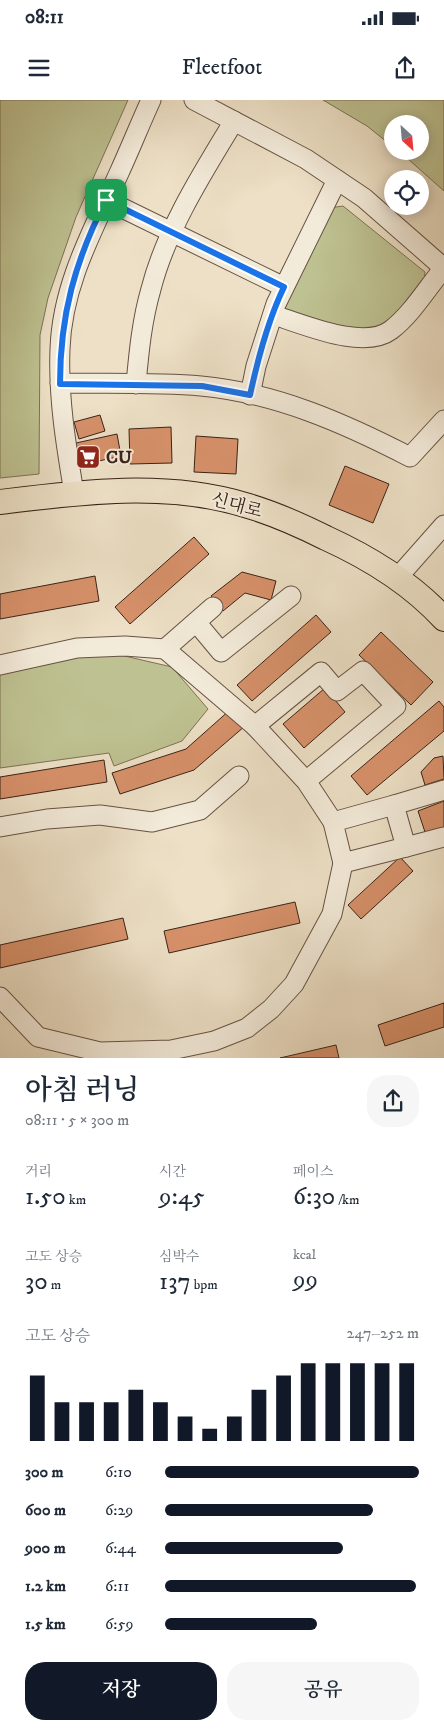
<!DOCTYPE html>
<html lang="ko">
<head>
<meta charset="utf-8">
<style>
  :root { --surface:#fff; --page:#f6f6f7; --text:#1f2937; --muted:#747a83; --accent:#111827 }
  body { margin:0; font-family:"IM FELL DW Pica","Noto Serif KR",serif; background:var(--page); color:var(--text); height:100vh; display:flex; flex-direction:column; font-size:19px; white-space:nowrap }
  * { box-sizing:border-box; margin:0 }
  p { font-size:16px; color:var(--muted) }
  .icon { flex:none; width:28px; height:28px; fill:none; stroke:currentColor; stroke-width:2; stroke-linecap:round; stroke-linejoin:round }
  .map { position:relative; height:958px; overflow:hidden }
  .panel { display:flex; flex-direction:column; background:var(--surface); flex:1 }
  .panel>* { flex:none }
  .needle { width:32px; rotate:154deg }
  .tools { position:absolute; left:384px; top:15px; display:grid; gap:10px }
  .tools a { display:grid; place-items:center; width:45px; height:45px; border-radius:50%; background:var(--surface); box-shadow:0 2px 12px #0003; font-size:25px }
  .pin { position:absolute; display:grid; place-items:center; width:42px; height:42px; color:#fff; margin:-21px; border-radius:10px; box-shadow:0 2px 8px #0006 }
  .round { display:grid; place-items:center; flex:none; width:52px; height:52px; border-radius:20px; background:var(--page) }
  .summary { display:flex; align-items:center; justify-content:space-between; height:85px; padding:0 25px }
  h1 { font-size:28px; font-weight:600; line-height:38px }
  .metrics { display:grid; grid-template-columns:repeat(3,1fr); gap:8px; height:85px; padding:5px 25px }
  .metrics div { display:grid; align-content:center }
  .metrics b { font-size:25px; font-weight:600 }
  .metrics small { font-size:14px; font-weight:400 }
  .metrics p { font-size:14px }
  .chart { height:140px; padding:10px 25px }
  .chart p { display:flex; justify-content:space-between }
  .chart svg { width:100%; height:90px; margin-top:5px; stroke:var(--accent); stroke-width:6 }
  .primary-button { display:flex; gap:10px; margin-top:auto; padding:10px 25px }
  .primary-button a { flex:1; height:58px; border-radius:20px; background:var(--accent); color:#fff; font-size:20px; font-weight:600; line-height:58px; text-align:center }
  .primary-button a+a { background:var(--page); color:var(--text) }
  ul { padding:0 25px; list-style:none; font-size:16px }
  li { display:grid; grid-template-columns:80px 60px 1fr; align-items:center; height:38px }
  li i { height:12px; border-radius:6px; background:var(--accent) }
  .status { display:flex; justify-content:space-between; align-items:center; height:35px; padding:0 25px; background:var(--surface); direction:ltr }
  .status svg { height:14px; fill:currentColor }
  header { display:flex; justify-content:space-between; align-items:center; height:65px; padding:0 25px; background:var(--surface); font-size:22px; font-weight:600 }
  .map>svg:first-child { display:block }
  .green { fill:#bec191; stroke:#7c7254 }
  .building { fill:#d7916a; stroke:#3a2218 }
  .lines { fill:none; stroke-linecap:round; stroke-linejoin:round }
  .minor-casing { stroke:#675244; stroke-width:21 }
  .major-casing { stroke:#3a2218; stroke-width:26 }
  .minor { stroke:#f3ebda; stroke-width:19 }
  .major { stroke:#ede0c6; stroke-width:24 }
  .route-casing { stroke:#fff; stroke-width:10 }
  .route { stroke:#1a73e8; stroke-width:6 }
  .labels { text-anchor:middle; stroke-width:4; stroke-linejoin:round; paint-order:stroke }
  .poi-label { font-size:18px; font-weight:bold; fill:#3a2218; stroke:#f3ebda; text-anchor:start }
  .street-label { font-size:18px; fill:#3a2218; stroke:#f3ebda }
</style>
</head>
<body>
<div class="status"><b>08:11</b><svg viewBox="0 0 49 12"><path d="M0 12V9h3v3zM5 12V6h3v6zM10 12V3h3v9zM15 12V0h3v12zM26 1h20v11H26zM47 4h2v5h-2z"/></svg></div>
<header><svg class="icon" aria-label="menu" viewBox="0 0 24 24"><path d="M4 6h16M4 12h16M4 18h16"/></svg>Fleetfoot<svg class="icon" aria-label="share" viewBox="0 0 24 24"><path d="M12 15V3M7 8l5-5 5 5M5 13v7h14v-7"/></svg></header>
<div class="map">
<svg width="444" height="958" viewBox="0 0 444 958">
  <rect width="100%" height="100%" fill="#ede0c6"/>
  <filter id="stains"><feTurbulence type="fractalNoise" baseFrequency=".004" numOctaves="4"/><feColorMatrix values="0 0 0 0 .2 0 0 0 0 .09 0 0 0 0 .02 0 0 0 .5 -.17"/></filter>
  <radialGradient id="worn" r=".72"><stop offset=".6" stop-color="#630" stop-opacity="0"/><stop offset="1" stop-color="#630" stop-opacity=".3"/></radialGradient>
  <!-- green -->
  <g class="green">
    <polygon points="0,0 128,0 76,117 48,198 40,235 39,374 0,378"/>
    <polygon points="323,0 444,0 444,91 399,51 420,51 420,24 392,24 392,46 367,26"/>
    <polygon points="343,106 425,172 424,184 390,224 368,232 288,214 283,203 329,108"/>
    <polygon points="116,554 172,567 208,609 182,641 114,666 109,653 0,668 0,575 5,571 63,557"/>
  </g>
  <!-- building -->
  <g class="building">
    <polygon points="100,315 105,331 79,339 74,322"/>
    <polygon points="171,327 172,363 130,364 129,329"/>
    <polygon points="117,334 121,356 81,365 76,343"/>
    <polygon points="196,336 238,339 236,374 194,372"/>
    <polygon points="345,366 389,384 373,423 329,405"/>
    <polygon points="194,437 209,454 130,524 115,507"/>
    <polygon points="242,472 276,481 271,500 245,493 223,511 211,496"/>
    <polygon points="95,476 99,501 0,519 0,494"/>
    <polygon points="316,515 331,532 252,601 237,585"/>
    <polygon points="381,532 433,582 411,605 359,555"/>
    <polygon points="325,588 345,612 304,648 283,624"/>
    <polygon points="439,601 444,607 444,631 367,695 351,676"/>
    <polygon points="231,609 245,626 194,670 120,694 112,673 186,649"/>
    <polygon points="443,656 444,679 425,685 421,672 434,658"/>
    <polygon points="104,660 107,682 0,699 0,677"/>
    <polygon points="444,701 444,728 426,735 418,711"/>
    <polygon points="400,757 413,771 361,819 348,805"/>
    <polygon points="295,802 300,823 169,853 164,831"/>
    <polygon points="123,818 128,839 0,868 0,845"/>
    <polygon points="444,903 444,927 385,946 378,925"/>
    <polygon points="336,945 339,958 280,958"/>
  </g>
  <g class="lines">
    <defs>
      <g id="minor">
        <polyline points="194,0 306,59 364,98 444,168"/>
        <polyline points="106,100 284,187"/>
        <path d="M273 215C304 224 363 251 391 230 412 214 427 188 444 168"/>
        <path d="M60 283C107 284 155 282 201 286 276 293 344 323 410 357L444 320"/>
        <path d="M136 284C139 251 142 220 151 189 166 130 203 72 234 21"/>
        <polyline points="250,295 256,266 276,204 337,80"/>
        <path d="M74 393C66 345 58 297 60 249 62 185 93 130 119 73 130 49 140 24 151 0"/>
        <polyline points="398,477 444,425"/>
        <polyline points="213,507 165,549 255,626"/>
        <polyline points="196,522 221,552 291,496"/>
        <polyline points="0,565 77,548 125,546 165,549"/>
        <polyline points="306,681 255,626 321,572 337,591 363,571 396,606 306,681 333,722"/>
        <polyline points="444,690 394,705 406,747 444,737"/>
        <polyline points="394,705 333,722 343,763 406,747"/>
        <polyline points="0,727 47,719 100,715 152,722 200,710 239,676"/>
        <polyline points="0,897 38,937 100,952 171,950 214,941 247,928 271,909 294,884 332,814 343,763"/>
      </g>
      <path id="major" d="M0 402C80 392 166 381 245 405 273 413 300 425 326 438 370 458 411 483 444 519"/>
    </defs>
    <!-- minor casing -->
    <use href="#minor" class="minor-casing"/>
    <!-- major casing -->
    <use href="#major" class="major-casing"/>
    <!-- minor -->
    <use href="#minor" class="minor"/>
    <!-- major -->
    <use href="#major" class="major"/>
  </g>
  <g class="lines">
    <defs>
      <path id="route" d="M106 100 284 187C268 220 258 258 250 295L202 286 60 284C60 215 75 161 106 100Z"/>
    </defs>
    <!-- route casing -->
    <use href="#route" class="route-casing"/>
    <!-- route -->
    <use href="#route" class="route"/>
  </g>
  <!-- icons -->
  <defs>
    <symbol id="supermarket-square" viewBox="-11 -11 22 22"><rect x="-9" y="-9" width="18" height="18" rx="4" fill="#8f2418" stroke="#f3ebda"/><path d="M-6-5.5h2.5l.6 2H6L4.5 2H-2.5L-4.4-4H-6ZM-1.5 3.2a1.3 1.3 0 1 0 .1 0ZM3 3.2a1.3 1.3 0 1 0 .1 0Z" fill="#fff"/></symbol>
  </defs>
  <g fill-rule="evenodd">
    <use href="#supermarket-square" x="74" y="343" width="28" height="28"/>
  </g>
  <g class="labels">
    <!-- poi labels -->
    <g class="poi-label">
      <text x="106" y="363">CU</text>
    </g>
    <!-- street labels -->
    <g class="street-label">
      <text transform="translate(237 405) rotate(15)" y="6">신대로</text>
    </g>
  </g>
  <rect width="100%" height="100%" filter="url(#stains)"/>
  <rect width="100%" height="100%" fill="url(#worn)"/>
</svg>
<div class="tools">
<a><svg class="needle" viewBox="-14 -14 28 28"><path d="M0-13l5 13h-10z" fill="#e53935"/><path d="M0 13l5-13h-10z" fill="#747a83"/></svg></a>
<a><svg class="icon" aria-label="locate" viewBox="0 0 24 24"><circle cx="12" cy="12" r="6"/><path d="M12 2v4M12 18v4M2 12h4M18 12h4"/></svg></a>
</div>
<div class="pin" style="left:106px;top:100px;background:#1e9e55"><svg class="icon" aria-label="arrive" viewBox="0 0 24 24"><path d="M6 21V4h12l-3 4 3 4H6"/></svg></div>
</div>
<section class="panel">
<div class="summary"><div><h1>아침 러닝</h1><p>08:11 · 5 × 300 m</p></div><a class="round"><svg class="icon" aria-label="share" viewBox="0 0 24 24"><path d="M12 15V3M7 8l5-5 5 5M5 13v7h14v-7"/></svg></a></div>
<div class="metrics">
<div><p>거리</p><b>1.50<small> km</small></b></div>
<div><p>시간</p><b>9:45</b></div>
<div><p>페이스</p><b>6:30<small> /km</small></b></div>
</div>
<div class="metrics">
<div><p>고도 상승</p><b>30<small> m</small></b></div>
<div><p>심박수</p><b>137<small> bpm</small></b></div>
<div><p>kcal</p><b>99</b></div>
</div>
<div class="chart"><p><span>고도 상승</span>247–252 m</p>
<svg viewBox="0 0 160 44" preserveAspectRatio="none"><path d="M5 44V12M15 44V25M25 44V25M35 44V25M45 44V19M55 44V25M65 44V32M75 44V38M85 44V32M95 44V19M105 44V12M115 44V6M125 44V6M135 44V6M145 44V6M155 44V6"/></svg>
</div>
<ul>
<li><b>300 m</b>6:10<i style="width:100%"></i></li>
<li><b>600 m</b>6:29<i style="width:82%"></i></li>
<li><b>900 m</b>6:44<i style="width:70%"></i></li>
<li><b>1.2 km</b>6:11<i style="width:99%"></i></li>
<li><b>1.5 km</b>6:59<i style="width:60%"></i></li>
</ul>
<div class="primary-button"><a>저장</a><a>공유</a></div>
</section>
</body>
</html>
